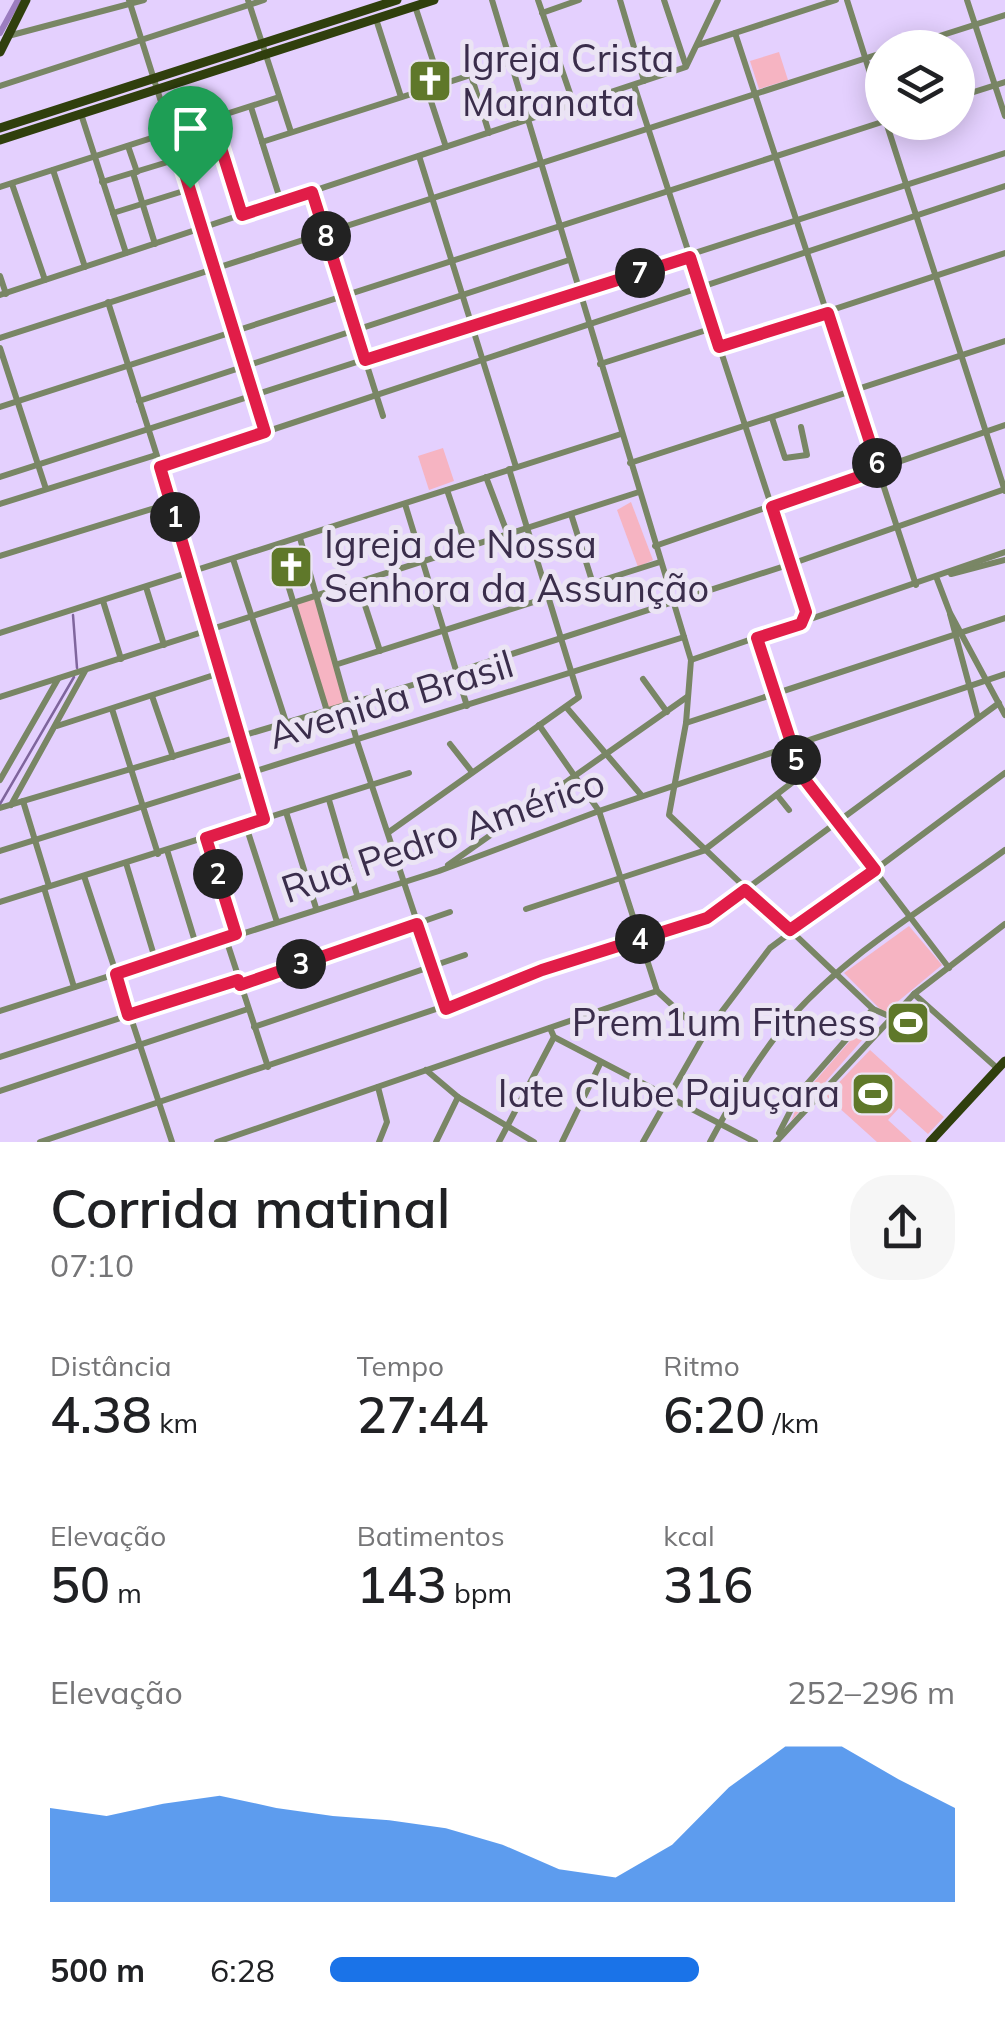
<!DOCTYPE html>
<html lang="pt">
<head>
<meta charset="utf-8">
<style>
  :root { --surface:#fff; --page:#f6f6f6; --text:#202124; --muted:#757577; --accent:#1a73e8 }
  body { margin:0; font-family:Mulish,sans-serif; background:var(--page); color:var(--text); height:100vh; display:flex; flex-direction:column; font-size:38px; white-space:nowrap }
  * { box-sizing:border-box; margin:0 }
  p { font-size:32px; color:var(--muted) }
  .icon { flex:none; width:55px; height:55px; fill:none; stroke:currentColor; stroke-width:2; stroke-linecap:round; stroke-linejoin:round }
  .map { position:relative; height:1142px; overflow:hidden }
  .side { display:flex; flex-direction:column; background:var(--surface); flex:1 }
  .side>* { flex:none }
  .fabs { position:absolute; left:865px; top:30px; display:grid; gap:20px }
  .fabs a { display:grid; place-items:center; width:110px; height:110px; border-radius:50%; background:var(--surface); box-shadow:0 5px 25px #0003; font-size:50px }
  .pin { position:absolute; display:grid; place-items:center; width:85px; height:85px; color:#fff; margin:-102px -42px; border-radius:50% 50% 50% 0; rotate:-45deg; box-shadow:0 0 10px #0007 }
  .pin .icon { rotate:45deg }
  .km { position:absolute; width:50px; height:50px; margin:-25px; border-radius:50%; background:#222; color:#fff; font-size:28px; line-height:50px; text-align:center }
  .round { display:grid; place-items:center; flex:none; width:105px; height:105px; border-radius:40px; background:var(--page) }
  .headline { display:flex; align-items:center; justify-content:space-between; height:170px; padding:0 50px }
  h1 { font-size:55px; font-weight:600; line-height:75px }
  .stats { display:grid; grid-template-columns:repeat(3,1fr); gap:15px; height:170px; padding:10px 50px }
  .stats div { display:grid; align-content:center }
  .stats b { font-size:50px; font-weight:600 }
  .stats small { font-size:28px; font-weight:400 }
  .stats p { font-size:28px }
  .chart { height:280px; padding:20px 50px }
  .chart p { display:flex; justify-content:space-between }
  .chart svg { width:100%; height:180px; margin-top:10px; fill:var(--accent); opacity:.7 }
  ul { padding:0 50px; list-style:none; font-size:32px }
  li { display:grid; grid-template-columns:160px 120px 1fr; align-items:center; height:75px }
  li i { height:25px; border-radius:12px; background:var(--accent) }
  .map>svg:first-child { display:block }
  .green { fill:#f6b4c2 }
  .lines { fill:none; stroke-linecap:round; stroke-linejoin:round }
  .stream { stroke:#7f659d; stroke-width:2.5 }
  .canal { stroke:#9c7dc0; stroke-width:6 }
  .minor { stroke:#798665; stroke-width:6 }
  .major { stroke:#303f0d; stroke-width:9 }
  .route-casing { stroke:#fff; stroke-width:20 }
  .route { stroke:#e11d48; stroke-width:12 }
  .labels { text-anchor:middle; stroke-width:10; stroke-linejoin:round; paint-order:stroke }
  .poi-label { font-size:38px; fill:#3a2d4b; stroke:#ebe4f4; text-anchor:start }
  .street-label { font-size:38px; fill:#3a2d4b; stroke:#ebe4f4 }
</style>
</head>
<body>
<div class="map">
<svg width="1005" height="1142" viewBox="0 0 1005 1142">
  <rect width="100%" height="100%" fill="#e4d0fe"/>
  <!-- green -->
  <g class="green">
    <polygon points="779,52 788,80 759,89 750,61"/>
    <polygon points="443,448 454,481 429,490 418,456"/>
    <polygon points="631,502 653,560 638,567 617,510"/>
    <polygon points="317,595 349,705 327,711 293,604"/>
    <polygon points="909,926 942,965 884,1013 844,973"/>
    <polygon points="864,1025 871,1030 791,1121 801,1097"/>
    <polygon points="870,1050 944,1117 928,1134 899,1108 888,1120 912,1142 877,1142 826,1096"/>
  </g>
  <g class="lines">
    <!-- stream -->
    <g class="stream">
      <polyline points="73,615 77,668"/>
      <polyline points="0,804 74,677"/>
    </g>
    <!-- canal -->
    <polyline class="canal" points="0,33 18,0"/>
    <!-- minor -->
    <g class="minor">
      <polyline points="129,0 265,432"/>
      <polyline points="248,0 291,132"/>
      <polyline points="492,0 691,660 686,723 669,815 873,1009 891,1017"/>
      <polyline points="538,0 574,105"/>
      <polyline points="620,0 644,81"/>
      <polyline points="664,0 686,66"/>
      <polyline points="847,0 882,111"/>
      <polyline points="967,0 1005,116"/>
      <polyline points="415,6 441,85"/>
      <polyline points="542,13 579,0"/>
      <polyline points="376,19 401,97"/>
      <polyline points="735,33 916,585"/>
      <polyline points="8,36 144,0"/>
      <polyline points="698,45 836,0"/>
      <polyline points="902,48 1005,15"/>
      <polyline points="471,75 489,133"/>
      <polyline points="634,85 806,612 801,624"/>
      <polyline points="0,86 264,0"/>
      <polyline points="427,89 446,147"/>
      <polyline points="958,97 1005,82"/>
      <polyline points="251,107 281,202"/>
      <polyline points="81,114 126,253"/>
      <polyline points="212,119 242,215"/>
      <polyline points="886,122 1005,491"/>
      <polyline points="262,142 555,48"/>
      <polyline points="128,146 137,172"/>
      <polyline points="419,156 516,467"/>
      <polyline points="53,170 85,267"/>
      <polyline points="133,173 155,244"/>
      <polyline points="102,182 181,158"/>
      <polyline points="12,184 45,280"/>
      <polyline points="0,187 279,97"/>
      <polyline points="312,192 383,416"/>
      <polyline points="113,213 190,189"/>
      <polyline points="0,276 6,294"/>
      <polyline points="0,295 686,67 718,0"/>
      <polyline points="108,302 194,572"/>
      <polyline points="0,338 882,53"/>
      <polyline points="719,347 1005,253"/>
      <polyline points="0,348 46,489"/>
      <polyline points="600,364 713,328"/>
      <polyline points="139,401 569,260"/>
      <polyline points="0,407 882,122"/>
      <polyline points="772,418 785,458 807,455 801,427"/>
      <polyline points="630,463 1005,341"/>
      <polyline points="160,467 1005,186"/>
      <polyline points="0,477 1005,153"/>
      <polyline points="486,477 508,535"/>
      <polyline points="447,490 467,549"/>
      <polyline points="0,504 156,455"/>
      <polyline points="405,504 467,706"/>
      <polyline points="571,514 593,584"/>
      <polyline points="300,538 357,741 446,1009"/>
      <polyline points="276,546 327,711"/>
      <polyline points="655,546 1005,425"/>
      <polyline points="0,556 171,503"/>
      <polyline points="233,559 286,722"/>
      <polyline points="189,573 264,819"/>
      <polyline points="951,574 1005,560"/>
      <polyline points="937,579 950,613 1005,715"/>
      <polyline points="358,584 380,651"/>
      <polyline points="146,587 164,645"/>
      <polyline points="103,601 121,659"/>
      <polyline points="950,614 978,718"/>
      <polyline points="0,633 621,434"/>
      <polyline points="757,638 802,775 949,968"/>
      <polyline points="691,660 1005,552"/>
      <polyline points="338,664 660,562"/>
      <polyline points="643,679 667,712"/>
      <polyline points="152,696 173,757"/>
      <polyline points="0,697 639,492"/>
      <polyline points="567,708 642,796"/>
      <polyline points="112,709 158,854"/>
      <polyline points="686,723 1005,618"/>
      <polyline points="539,725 599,811 657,991 704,1035"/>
      <polyline points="57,726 220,673"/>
      <polyline points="450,744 472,772"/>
      <polyline points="0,780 58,679"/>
      <polyline points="777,795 789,810"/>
      <polyline points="329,800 357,895"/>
      <polyline points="23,801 49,886"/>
      <polyline points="11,805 85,671"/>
      <polyline points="0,808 456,672 791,564 1005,489"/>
      <polyline points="286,812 316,908"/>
      <polyline points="246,826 277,922"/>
      <polyline points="389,832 579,697 509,469"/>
      <polyline points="207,838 236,934"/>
      <polyline points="167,850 197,948"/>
      <polyline points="0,851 684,637"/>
      <polyline points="126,863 156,962"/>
      <polyline points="448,865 687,697"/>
      <polyline points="84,876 172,1142"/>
      <polyline points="44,888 74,987"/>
      <polyline points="0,902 409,773"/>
      <polyline points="526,909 703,851 802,775"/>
      <polyline points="226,939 268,1067"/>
      <polyline points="240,985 450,912"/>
      <polyline points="914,994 997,1068"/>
      <polyline points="0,1011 439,871 599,811 1005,674"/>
      <polyline points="254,1027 465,955"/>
      <polyline points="550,1028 554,1037 755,1142"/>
      <polyline points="0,1057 238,980"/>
      <polyline points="426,1070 458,1097 534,1142"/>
      <polyline points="378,1087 387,1122 379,1142"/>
      <polyline points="0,1091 248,1009"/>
      <polyline points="779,1133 800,1092 873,1009"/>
      <polyline points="40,1142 707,918 999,703"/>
      <polyline points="217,1142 657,991"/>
      <polyline points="436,1142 458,1097"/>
      <polyline points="499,1142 554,1037"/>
      <polyline points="562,1142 601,1062"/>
      <polyline points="643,1142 704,1035 770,948 1005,773"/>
      <path d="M710 1142C732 1101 759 1055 789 1020 848 952 933 903 1005 850"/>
      <polyline points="776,1142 914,994 1005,924"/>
    </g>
    <!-- major -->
    <g class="major">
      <polyline points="0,52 26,0"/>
      <polyline points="0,128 397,0"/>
      <polyline points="0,140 434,0"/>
      <polyline points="930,1142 1005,1061"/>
    </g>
  </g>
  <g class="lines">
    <defs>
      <polygon id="route" points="212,119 242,215 312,192 365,360 690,257 719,347 828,313 879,470 772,507 806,612 801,624 757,638 802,776 875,870 790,930 745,890 707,918 542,970 446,1009 417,924 240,985 238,980 128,1015 116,974 236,934 206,838 264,819 160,467 265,432 172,132"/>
    </defs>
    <!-- route casing -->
    <use href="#route" class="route-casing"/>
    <!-- route -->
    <use href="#route" class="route"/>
  </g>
  <!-- icons -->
  <defs>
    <symbol id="church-square" viewBox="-11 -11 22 22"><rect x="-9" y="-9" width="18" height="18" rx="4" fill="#5f782a" stroke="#ebe4f4"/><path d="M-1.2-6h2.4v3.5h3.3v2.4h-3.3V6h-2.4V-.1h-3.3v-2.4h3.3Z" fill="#fff"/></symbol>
    <symbol id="stadium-square" viewBox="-11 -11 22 22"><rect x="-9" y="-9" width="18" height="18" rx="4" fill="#5f782a" stroke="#ebe4f4"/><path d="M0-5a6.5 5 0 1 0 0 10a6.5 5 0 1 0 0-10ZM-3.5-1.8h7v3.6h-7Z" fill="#fff"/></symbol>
  </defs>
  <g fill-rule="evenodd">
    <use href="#church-square" x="405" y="56" width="50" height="50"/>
    <use href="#church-square" x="266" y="542" width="50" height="50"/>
    <use href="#stadium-square" x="883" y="998" width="50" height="50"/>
    <use href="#stadium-square" x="848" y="1069" width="50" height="50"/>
  </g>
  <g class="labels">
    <!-- poi labels -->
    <g class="poi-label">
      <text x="462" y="72">Igreja Crista<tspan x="462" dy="44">Maranata</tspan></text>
      <text x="324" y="558">Igreja de Nossa<tspan x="324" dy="44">Senhora da Assunção</tspan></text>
      <text x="876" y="1036" text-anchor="end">Prem1um Fitness</text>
      <text x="840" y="1107" text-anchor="end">Iate Clube Pajuçara</text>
    </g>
    <!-- street labels -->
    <g class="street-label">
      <text transform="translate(391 700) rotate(-17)" y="13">Avenida Brasil</text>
      <text transform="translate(443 836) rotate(-19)" y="13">Rua Pedro Américo</text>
    </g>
  </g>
</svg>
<div class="fabs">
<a><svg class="icon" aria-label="layers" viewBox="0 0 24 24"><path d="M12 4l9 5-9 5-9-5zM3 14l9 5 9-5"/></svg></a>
</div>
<div class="pin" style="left:190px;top:188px;background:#1e9e55"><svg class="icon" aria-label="arrive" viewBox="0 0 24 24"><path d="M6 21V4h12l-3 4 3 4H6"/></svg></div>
<b class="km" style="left:175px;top:517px">1</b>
<b class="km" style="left:218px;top:874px">2</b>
<b class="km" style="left:301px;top:964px">3</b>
<b class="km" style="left:640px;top:939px">4</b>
<b class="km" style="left:796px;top:760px">5</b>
<b class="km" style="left:877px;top:463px">6</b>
<b class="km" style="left:640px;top:273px">7</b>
<b class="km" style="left:326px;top:236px">8</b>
</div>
<section class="side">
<div class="headline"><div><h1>Corrida matinal</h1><p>07:10</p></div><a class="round"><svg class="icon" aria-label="share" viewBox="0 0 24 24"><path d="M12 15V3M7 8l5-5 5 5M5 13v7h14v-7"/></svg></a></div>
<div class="stats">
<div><p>Distância</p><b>4.38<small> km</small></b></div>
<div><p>Tempo</p><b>27:44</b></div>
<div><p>Ritmo</p><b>6:20<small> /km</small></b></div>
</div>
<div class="stats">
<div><p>Elevação</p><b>50<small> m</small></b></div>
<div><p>Batimentos</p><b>143<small> bpm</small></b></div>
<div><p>kcal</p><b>316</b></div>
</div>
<div class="chart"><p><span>Elevação</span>252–296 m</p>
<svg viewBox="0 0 160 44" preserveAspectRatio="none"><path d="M0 44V21L10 23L20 20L30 18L40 21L50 23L60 24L70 26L80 30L90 36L100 38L110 30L120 16L130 6L140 6L150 14L160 21V44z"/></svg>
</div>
<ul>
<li><b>500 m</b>6:28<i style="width:59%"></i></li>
</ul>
</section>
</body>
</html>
